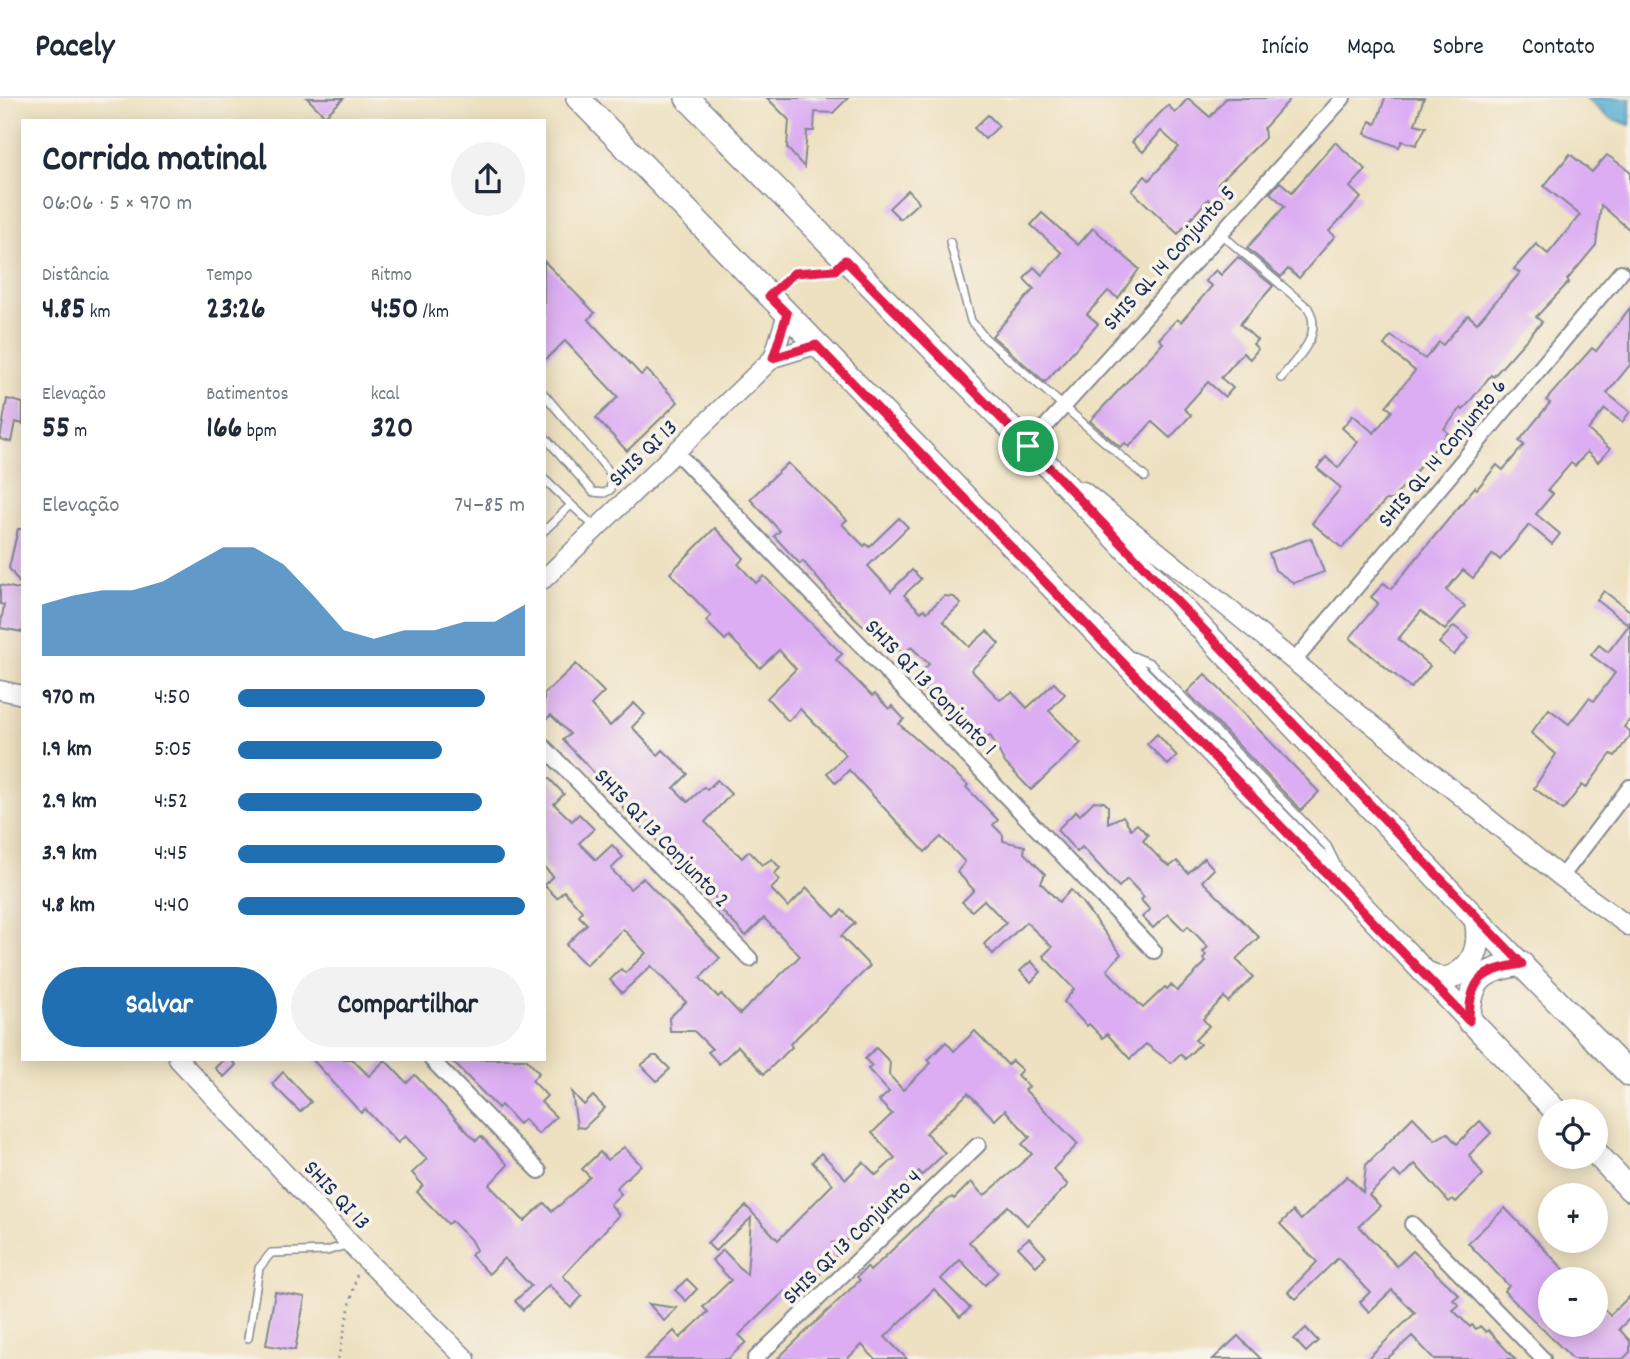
<!DOCTYPE html>
<html lang="pt">
<head>
<meta charset="utf-8">
<style>
  :root { --surface:#fff; --page:#f2f2f3; --text:#1f2937; --muted:#747a83; --line:#e0e1e3; --accent:#1f6fb2 }
  body { margin:0; font-family:Dekko,sans-serif; background:var(--page); color:var(--text); height:100vh; display:flex; flex-direction:column; font-size:26px; white-space:nowrap }
  * { box-sizing:border-box; margin:0 }
  p { font-size:23px; color:var(--muted) }
  .icon { flex:none; width:38px; height:38px; fill:none; stroke:currentColor; stroke-width:2; stroke-linecap:round; stroke-linejoin:round }
  .map { position:relative; flex:1; overflow:hidden }
  .details { position:absolute; left:21px; top:21px; width:525px; height:942px; display:flex; flex-direction:column; background:var(--surface); border-radius:0px; box-shadow:0 4px 18px #0003 }
  .details>* { flex:none }
  .buttons { position:absolute; left:1538px; top:1001px; display:grid; gap:14px }
  .buttons a { display:grid; place-items:center; width:70px; height:70px; border-radius:50%; background:var(--surface); box-shadow:0 4px 18px #0003; font-size:35px }
  .pin { position:absolute; display:grid; place-items:center; width:60px; height:60px; color:#fff; margin:-30px; border:4px solid #fff; border-radius:50%; box-shadow:0 2px 7px #0007 }
  .round { display:grid; place-items:center; flex:none; width:74px; height:74px; border-radius:37px; background:var(--page) }
  .headline { display:flex; align-items:center; justify-content:space-between; height:119px; padding:0 21px }
  h1 { font-size:38px; font-weight:800; line-height:52px }
  .metrics { display:grid; grid-template-columns:repeat(3,1fr); gap:10px; height:119px; padding:7px 21px }
  .metrics div { display:grid; align-content:center }
  .metrics b { font-size:30px; font-weight:800 }
  .metrics small { font-size:19px; font-weight:400 }
  .metrics p { font-size:19px }
  .chart { height:196px; padding:14px 21px }
  .chart p { display:flex; justify-content:space-between }
  .chart svg { width:100%; height:126px; margin-top:7px; fill:var(--accent); opacity:.7 }
  .primary-button { display:flex; gap:14px; margin-top:auto; padding:14px 21px }
  .primary-button a { flex:1; height:80px; border-radius:42px; background:var(--accent); color:#fff; font-size:28px; font-weight:800; line-height:80px; text-align:center }
  .primary-button a+a { background:var(--page); color:var(--text) }
  ul { padding:0 21px; list-style:none; font-size:23px }
  li { display:grid; grid-template-columns:112px 84px 1fr; align-items:center; height:52px }
  li i { height:18px; border-radius:9px; background:var(--accent) }
  header { display:flex; align-items:center; gap:42px; box-sizing:border-box; height:98px; padding:0 35px; background:var(--surface); border-bottom:2px solid var(--line) }
  header strong { font-size:33px }
  nav { display:flex; gap:38px; margin-inline-start:auto; font-size:24px }
  .map>svg:first-child { display:block }
  .water { fill:#54aed1; stroke:#386e98; stroke-width:2 }
  .building { fill:#dcadf3 }
  .lines { fill:none; stroke-linecap:round; stroke-linejoin:round }
  .service-casing { stroke:#848890; stroke-width:10 }
  .minor-casing { stroke:#848890; stroke-width:18 }
  .tertiary-casing { stroke:#848890; stroke-width:21 }
  .primary-casing { stroke:#848890; stroke-width:26 }
  .path { stroke:#848890; stroke-width:2.5; stroke-dasharray:2 5; stroke-linecap:butt }
  .service { stroke:#fff; stroke-width:7 }
  .minor { stroke:#fff; stroke-width:14 }
  .tertiary { stroke:#fff; stroke-width:18 }
  .primary { stroke:#fff; stroke-width:23 }
  .route-casing { stroke:#fff; stroke-width:14 }
  .route { stroke:#e11d48; stroke-width:9 }
  .labels { text-anchor:middle; stroke-width:7; stroke-linejoin:round; paint-order:stroke }
  .street-label { font-size:23px; fill:#1b2f5e; stroke:#f7f3e8 }
</style>
</head>
<body>
<header>
<strong>Pacely</strong>
<nav><a>Início</a><a>Mapa</a><a>Sobre</a><a>Contato</a></nav>
</header>
<div class="map">
<svg width="1630" height="1261" viewBox="0 0 1630 1261">
  <rect width="100%" height="100%" fill="#f7f3e8"/>
  <filter id="ink" filterUnits="userSpaceOnUse"><feTurbulence type="fractalNoise" baseFrequency=".0143" numOctaves="2"/><feDisplacementMap in="SourceGraphic" scale="14" xChannelSelector="R" yChannelSelector="G"/><feConvolveMatrix kernelMatrix="1 2 1 2 8 2 1 2 1" color-interpolation-filters="sRGB"/></filter>
  <filter id="wash" filterUnits="userSpaceOnUse"><feTurbulence type="fractalNoise" baseFrequency=".00686" numOctaves="4" result="noise"/><feDisplacementMap in="SourceGraphic" scale="28" xChannelSelector="R" yChannelSelector="G"/><feGaussianBlur stdDeviation="1.57" result="paint"/><feColorMatrix in="noise" values="0 0 0 0 0 0 0 0 0 0 0 0 0 0 0 0 0 1.4 0 .05"/><feComposite in="paint" operator="in"/></filter>
  <g filter="url(#wash)">
    <rect width="100%" height="100%" fill="#eee1c1"/>
    <!-- water -->
    <polygon class="water" points="1586,0 1630,0 1630,27 1608,19"/>
    <g id="blocks">
      <!-- building -->
      <g class="building">
        <polygon points="307,0 344,0 325,18"/>
        <polygon points="767,0 848,0 833,15 815,14 814,33 807,33 804,69 787,50 789,22"/>
        <polygon points="1188,0 1210,19 1226,0 1291,0 1264,30 1265,40 1261,44 1218,86 1227,94 1215,107 1208,101 1178,136 1132,93 1145,78 1149,82 1179,49 1161,33 1143,54 1132,44 1168,7 1175,15"/>
        <polygon points="1385,0 1424,0 1415,26 1426,29 1416,47 1402,43 1399,49 1365,36 1370,23 1376,26"/>
        <polygon points="988,17 999,28 985,41 974,30"/>
        <polygon points="1335,44 1366,72 1350,89 1361,100 1329,133 1335,138 1299,180 1288,171 1281,179 1247,150 1285,108 1270,95 1280,84 1292,94"/>
        <polygon points="1570,56 1592,74 1607,57 1630,73 1630,132 1601,107 1596,147 1567,182 1569,184 1536,219 1542,224 1493,279 1491,277 1463,312 1461,310 1444,331 1448,335 1392,402 1386,402 1342,450 1312,425 1341,390 1317,370 1326,359 1338,370 1358,344 1342,330 1353,317 1374,335 1392,313 1386,308 1415,273 1384,247 1391,238 1425,261 1439,244 1443,247 1468,217 1477,225 1520,175 1514,171 1536,146 1548,156 1580,117 1544,88"/>
        <polygon points="908,92 919,104 900,121 889,110"/>
        <polygon points="1042,115 1078,147 1093,130 1139,171 1118,200 1108,193 1087,216 1098,226 1045,284 992,238 1034,191 1024,181 1034,169 1042,177 1062,155 1031,127"/>
        <polygon points="1238,159 1273,188 1240,226 1257,242 1253,246 1258,251 1250,261 1243,255 1221,280 1233,290 1225,299 1208,284 1184,311 1191,317 1170,340 1152,324 1129,349 1125,345 1120,349 1090,323 1163,245 1159,241 1177,221 1181,224 1212,188 1205,183 1216,172 1221,177"/>
        <polygon points="544,163 595,215 588,221 641,277 647,272 678,304 627,353 596,320 618,299 565,243 544,263"/>
        <polygon points="1630,210 1630,267 1607,295 1630,314 1622,324 1605,311 1588,332 1610,351 1598,364 1587,354 1575,368 1571,365 1548,392 1553,396 1536,416 1560,436 1552,446 1529,427 1500,462 1493,456 1473,480 1463,472 1446,492 1465,508 1445,532 1421,513 1398,541 1430,568 1411,590 1350,540 1378,505 1371,499 1384,485 1391,491 1475,389 1477,391 1497,367 1503,372 1524,347 1519,343 1550,305 1546,302 1592,250 1596,253"/>
        <polygon points="7,301 23,305 23,326 15,324 11,344 0,341"/>
        <polygon points="788,365 847,422 842,426 864,448 866,446 869,449 899,420 908,429 868,468 891,493 912,472 921,481 904,497 921,514 924,511 927,514 944,498 954,499 961,506 943,523 969,549 987,533 999,546 971,572 1000,602 1012,594 1027,610 1054,585 1065,596 1049,613 1081,645 1031,692 1005,665 990,637 978,649 965,636 970,632 945,605 937,613 927,602 930,598 914,581 929,566 911,549 904,556 894,546 888,551 834,500 803,463 800,466 774,438 780,433 750,401"/>
        <polygon points="715,430 744,460 738,466 756,485 764,478 842,556 836,562 872,598 875,596 889,611 892,608 904,621 899,626 968,687 966,689 998,722 993,727 1003,737 1003,743 1025,748 1024,755 1045,776 1041,785 1059,804 1071,792 1080,802 1121,856 1107,872 1143,910 1165,889 1167,891 1171,887 1177,893 1206,864 1203,861 1206,857 1203,854 1208,849 1188,828 1184,832 1168,816 1153,830 1142,819 1150,812 1141,802 1144,799 1127,781 1119,789 1082,749 1077,754 1057,732 1076,713 1080,717 1094,703 1104,704 1108,708 1108,725 1123,718 1131,731 1137,726 1148,737 1143,743 1163,764 1170,768 1177,763 1188,775 1204,760 1214,771 1202,783 1259,839 1236,861 1253,879 1228,904 1224,899 1203,921 1209,928 1195,942 1200,946 1185,961 1180,956 1171,965 1146,946 1130,961 1107,936 1103,940 1089,926 1087,928 1064,904 1074,891 1043,858 1052,849 1026,824 993,856 984,846 1006,825 984,802 972,813 962,804 974,792 957,774 965,764 941,739 925,754 849,672 836,685 827,675 846,657 800,611 788,623 767,600 796,571 779,552 760,570 729,538 725,542 706,523 711,518 670,475"/>
        <polygon points="18,431 23,431 23,490 9,470"/>
        <polygon points="1311,440 1324,474 1294,485 1275,472 1269,455"/>
        <polygon points="0,487 23,492 23,534 0,530 4,507 0,506"/>
        <polygon points="1604,493 1630,513 1630,621 1624,629 1630,633 1630,638 1615,658 1611,656 1586,690 1582,687 1563,712 1534,690 1556,656 1531,635 1549,611 1569,626 1589,600 1594,603 1615,575 1591,557 1599,547 1608,554 1629,527 1597,502"/>
        <polygon points="1454,528 1469,540 1454,557 1439,545"/>
        <polygon points="576,566 604,594 591,607 610,628 634,605 645,616 632,629 658,657 663,652 688,676 674,690 688,704 704,689 707,692 717,682 731,696 705,724 742,760 749,753 762,767 772,761 780,770 774,776 780,782 771,791 788,809 807,790 835,819 842,812 855,825 841,838 870,868 790,946 792,949 764,976 738,948 719,966 708,954 712,951 694,933 670,933 669,920 686,904 651,868 622,895 610,882 621,871 625,875 646,855 623,831 586,867 566,847 587,826 579,818 582,813 564,793 557,800 544,787 553,778 544,769 544,675 564,696 554,706 572,723 579,716 594,731 579,745 596,762 612,747 623,759 611,771 630,791 643,780 720,860 700,880 718,899 721,896 740,916 800,858 764,820 746,838 718,809 722,806 702,785 623,711 622,704 563,642 570,636 551,617 544,623 544,596"/>
        <polygon points="1205,576 1319,694 1301,712 1187,594"/>
        <polygon points="1157,636 1177,658 1168,667 1147,646"/>
        <polygon points="1031,863 1041,874 1031,884 1020,873"/>
        <polygon points="975,933 1008,967 1012,963 1022,972 1017,977 1029,989 1025,992 1078,1046 1053,1071 1068,1087 1027,1127 1008,1108 969,1144 998,1174 985,1187 960,1162 941,1181 970,1210 960,1219 934,1191 885,1239 907,1261 875,1261 862,1247 847,1261 777,1261 860,1182 857,1179 867,1169 870,1173 934,1112 952,1099 954,1101 971,1084 984,1098 1032,1056 1022,1046 1030,1039 1005,1012 995,1022 968,995 926,1035 945,1055 922,1077 919,1073 876,1114 880,1118 856,1140 832,1145 840,1153 813,1184 793,1201 785,1193 739,1237 746,1244 728,1261 645,1261 674,1233 680,1240 708,1214 703,1209 731,1182 712,1162 723,1152 747,1177 751,1120 715,1153 707,1145 746,1108 778,1142 833,1086 812,1064 821,1055 846,1081 863,1064 876,1077 895,1060 872,1035 892,1016 879,1003 889,994 868,971 872,968 865,961 876,950 890,964 889,977 903,992 931,965 928,962 946,944 954,953"/>
        <polygon points="653,958 657,958 670,971 657,983 641,967"/>
        <polygon points="224,961 230,961 236,967 224,979 215,970"/>
        <polygon points="312,961 352,961 369,978 385,962 407,985 415,977 476,1043 481,1038 508,1067 489,1087 524,1123 544,1105 552,1113 561,1106 590,1079 582,1071 600,1054 607,1062 624,1049 641,1067 616,1090 621,1096 610,1106 619,1117 563,1178 582,1198 571,1210 549,1187 523,1212 515,1203 531,1188 504,1160 489,1176 471,1157 476,1152 470,1141 452,1123 448,1126 417,1094 423,1087 412,1075 427,1061 405,1038 398,1045 365,1011 361,1015"/>
        <polygon points="450,961 526,961 539,975 532,982 547,998 541,1004 556,1019 538,1036 524,1021 519,1026 501,1007 498,1010"/>
        <polygon points="283,974 311,1004 300,1014 272,986"/>
        <polygon points="572,994 584,1007 593,998 605,1010 584,1030 577,1029"/>
        <polygon points="1413,1019 1435,1042 1447,1035 1457,1046 1480,1023 1491,1035 1469,1057 1483,1077 1456,1104 1453,1101 1449,1104 1415,1066 1401,1080 1394,1073 1369,1097 1380,1108 1359,1128 1397,1168 1413,1153 1459,1197 1453,1202 1459,1207 1453,1212 1470,1229 1472,1227 1476,1231 1480,1228 1486,1234 1488,1232 1515,1261 1434,1261 1412,1238 1387,1261 1367,1261 1415,1215 1392,1192 1369,1214 1360,1204 1370,1194 1338,1160 1296,1201 1288,1194 1317,1164 1280,1126 1293,1113 1301,1122 1347,1078 1363,1094 1366,1067"/>
        <polygon points="1505,1110 1573,1181 1550,1181 1550,1227 1596,1227 1596,1203 1610,1217 1630,1198 1630,1220 1619,1231 1630,1243 1630,1254 1623,1261 1573,1261 1504,1193 1509,1188 1468,1145"/>
        <polygon points="1029,1140 1046,1158 1036,1168 1018,1149"/>
        <polygon points="687,1181 697,1191 686,1203 675,1192"/>
        <polygon points="275,1194 305,1199 295,1252 266,1247"/>
        <polygon points="649,1206 677,1210 664,1223"/>
        <polygon points="1306,1230 1318,1243 1306,1254 1294,1241"/>
        <polygon points="1238,1238 1261,1261 1213,1261"/>
      </g>
    </g>
  </g>
  <g filter="url(#ink)">
    <use href="#blocks" fill-opacity="0" stroke="#848890" stroke-width="2"/>
    <g class="lines">
      <defs>
        <g id="service">
          <path d="M1221 136 1308 210C1324 237 1298 259 1281 280"/>
          <polyline points="950,144 971,223 985,240 1145,379"/>
          <polyline points="544,296 607,371 612,378 610,392 604,395 593,394 544,338"/>
          <polyline points="544,381 597,431"/>
          <polyline points="544,433 571,407"/>
          <polyline points="1130,557 1150,565 1327,748 1339,772"/>
          <polyline points="248,1240 259,1170 271,1155 327,1153 349,1146"/>
        </g>
        <g id="minor">
          <polyline points="1028,348 1343,0"/>
          <polyline points="677,355 1154,853"/>
          <polyline points="1295,562 1621,174"/>
          <polyline points="544,649 750,861"/>
          <polyline points="1561,779 1630,689"/>
          <polyline points="431,961 539,1073"/>
          <polyline points="1412,1126 1543,1261"/>
          <polyline points="755,1261 978,1047"/>
        </g>
        <g id="tertiary">
          <polyline points="773,260 787,216"/>
          <polyline points="1083,393 1561,779 1630,829"/>
          <polyline points="544,481 773,260 816,247"/>
          <polyline points="0,592 23,597"/>
          <polyline points="178,961 361,1157 466,1261"/>
        </g>
        <g id="primary">
          <polyline points="578,0 1356,802 1556,1013"/>
          <polyline points="687,0 1049,369 1476,821 1630,977"/>
          <path d="M1424 874 1443 882C1474 874 1482 850 1476 821"/>
          <path d="M1469 923C1469 881 1482 872 1522 866"/>
          <polyline points="1596,1055 1630,1091"/>
        </g>
      </defs>
      <!-- service casing -->
      <use href="#service" class="service-casing"/>
      <!-- minor casing -->
      <use href="#minor" class="minor-casing"/>
      <!-- tertiary casing -->
      <use href="#tertiary" class="tertiary-casing"/>
      <!-- primary casing -->
      <use href="#primary" class="primary-casing"/>
      <!-- path -->
      <g class="path">
        <polyline points="782,186 794,175 831,172"/>
        <polyline points="338,1261 357,1175"/>
      </g>
      <!-- service -->
      <use href="#service" class="service"/>
      <!-- minor -->
      <use href="#minor" class="minor"/>
      <!-- tertiary -->
      <use href="#tertiary" class="tertiary"/>
      <!-- primary -->
      <use href="#primary" class="primary"/>
    </g>
  </g>
  <g class="lines" filter="url(#ink)">
    <defs>
      <path id="route" d="M845 162 1049 369 1522 866C1482 872 1469 881 1469 923L816 247 773 260 787 216 769 198 794 175 835 172Z"/>
    </defs>
    <!-- route casing -->
    <use href="#route" class="route-casing"/>
    <!-- route -->
    <use href="#route" class="route"/>
  </g>
  <g class="labels">
    <!-- street labels -->
    <g class="street-label">
      <text transform="translate(1168 159) rotate(-48)" y="8">SHIS QL 14 Conjunto 5</text>
      <text transform="translate(642 354) rotate(-44)" y="8">SHIS QI 13</text>
      <text transform="translate(1441 354) rotate(-50)" y="8">SHIS QL 14 Conjunto 6</text>
      <text transform="translate(932 588) rotate(46)" y="8">SHIS QI 13 Conjunto 1</text>
      <text transform="translate(663 739) rotate(46)" y="8">SHIS QI 13 Conjunto 2</text>
      <text transform="translate(338 1096) rotate(47)" y="8">SHIS QI 13</text>
      <text transform="translate(851 1138) rotate(-44)" y="8">SHIS QI 13 Conjunto 4</text>
    </g>
  </g>
</svg>
<div class="buttons">
<a><svg class="icon" aria-label="locate" viewBox="0 0 24 24"><circle cx="12" cy="12" r="6"/><path d="M12 2v4M12 18v4M2 12h4M18 12h4"/></svg></a>
<a>+</a>
<a>−</a>
</div>
<div class="pin" style="left:1028px;top:348px;background:#1e9e55"><svg class="icon" aria-label="arrive" viewBox="0 0 24 24"><path d="M6 21V4h12l-3 4 3 4H6"/></svg></div>
<section class="details">
<div class="headline"><div><h1>Corrida matinal</h1><p>06:06 · 5 × 970 m</p></div><a class="round"><svg class="icon" aria-label="share" viewBox="0 0 24 24"><path d="M12 15V3M7 8l5-5 5 5M5 13v7h14v-7"/></svg></a></div>
<div class="metrics">
<div><p>Distância</p><b>4.85<small> km</small></b></div>
<div><p>Tempo</p><b>23:26</b></div>
<div><p>Ritmo</p><b>4:50<small> /km</small></b></div>
</div>
<div class="metrics">
<div><p>Elevação</p><b>55<small> m</small></b></div>
<div><p>Batimentos</p><b>166<small> bpm</small></b></div>
<div><p>kcal</p><b>320</b></div>
</div>
<div class="chart"><p><span>Elevação</span>74–85 m</p>
<svg viewBox="0 0 160 44" preserveAspectRatio="none"><path d="M0 44V26L10 23L20 21L30 21L40 18L50 12L60 6L70 6L80 12L90 23L100 35L110 38L120 35L130 35L140 32L150 32L160 26V44z"/></svg>
</div>
<ul>
<li><b>970 m</b>4:50<i style="width:86%"></i></li>
<li><b>1.9 km</b>5:05<i style="width:71%"></i></li>
<li><b>2.9 km</b>4:52<i style="width:85%"></i></li>
<li><b>3.9 km</b>4:45<i style="width:93%"></i></li>
<li><b>4.8 km</b>4:40<i style="width:100%"></i></li>
</ul>
<div class="primary-button"><a>Salvar</a><a>Compartilhar</a></div>
</section>
</div>
</body>
</html>
